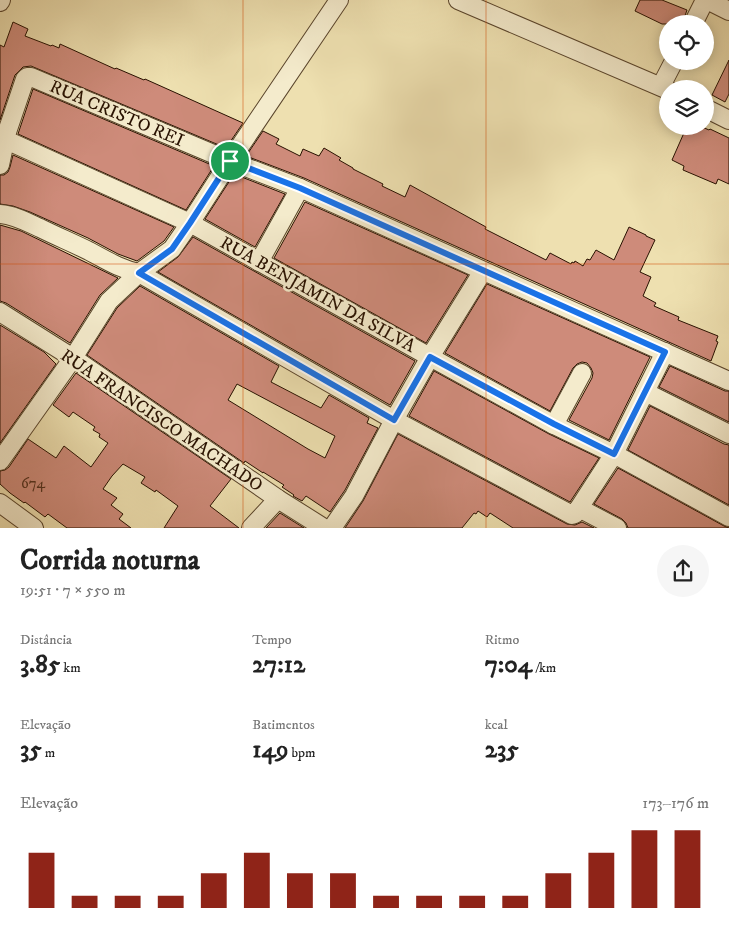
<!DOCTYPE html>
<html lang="pt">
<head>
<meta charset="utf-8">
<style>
  :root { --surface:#fff; --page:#f6f6f6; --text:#222; --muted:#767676; --accent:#8f2418 }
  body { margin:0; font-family:"IM FELL DW Pica",serif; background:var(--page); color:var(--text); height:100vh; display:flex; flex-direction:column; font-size:19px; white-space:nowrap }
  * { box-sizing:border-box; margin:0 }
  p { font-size:16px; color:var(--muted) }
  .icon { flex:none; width:28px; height:28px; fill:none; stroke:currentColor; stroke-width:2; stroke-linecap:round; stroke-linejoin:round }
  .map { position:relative; height:528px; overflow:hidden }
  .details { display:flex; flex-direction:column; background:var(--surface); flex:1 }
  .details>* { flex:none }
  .controls { position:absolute; left:659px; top:15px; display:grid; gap:10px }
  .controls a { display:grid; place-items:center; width:55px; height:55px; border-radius:50%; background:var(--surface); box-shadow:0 2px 12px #0003; font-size:25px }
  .pin { position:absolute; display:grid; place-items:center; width:42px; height:42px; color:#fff; margin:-21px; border:2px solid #fff; border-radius:50%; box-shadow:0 1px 5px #0007 }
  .round { display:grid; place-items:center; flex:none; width:52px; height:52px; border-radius:26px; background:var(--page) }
  .head { display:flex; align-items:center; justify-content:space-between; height:85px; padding:0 20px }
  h1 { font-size:28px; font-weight:700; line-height:38px }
  .stats { display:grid; grid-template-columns:repeat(3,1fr); gap:8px; height:85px; padding:5px 20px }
  .stats div { display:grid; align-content:center }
  .stats b { font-size:25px; font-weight:700 }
  .stats small { font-size:14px; font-weight:400 }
  .stats p { font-size:14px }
  .chart { height:140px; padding:10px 20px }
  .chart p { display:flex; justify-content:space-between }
  .chart svg { width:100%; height:90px; margin-top:5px; stroke:var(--accent); stroke-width:6 }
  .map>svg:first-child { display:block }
  .building { fill:#ce8b7a; stroke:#281100; fill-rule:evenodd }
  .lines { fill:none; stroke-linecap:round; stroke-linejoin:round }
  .minor-casing { stroke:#5a452c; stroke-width:20 }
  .minor { stroke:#f4ebcc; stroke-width:18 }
  .route-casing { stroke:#fff; stroke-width:10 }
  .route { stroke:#1a73e8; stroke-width:6 }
  .grid { fill:none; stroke:#d5520b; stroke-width:1; stroke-opacity:0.55 }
  .labels { text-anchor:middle; stroke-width:5; stroke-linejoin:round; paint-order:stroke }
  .number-label { font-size:15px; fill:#52301e }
  .street-label { font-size:18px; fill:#281100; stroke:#f4ebcc }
</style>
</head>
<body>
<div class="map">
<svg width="729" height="528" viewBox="0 0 729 528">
  <rect width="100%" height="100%" fill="#eee0b0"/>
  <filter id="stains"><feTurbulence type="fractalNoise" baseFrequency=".004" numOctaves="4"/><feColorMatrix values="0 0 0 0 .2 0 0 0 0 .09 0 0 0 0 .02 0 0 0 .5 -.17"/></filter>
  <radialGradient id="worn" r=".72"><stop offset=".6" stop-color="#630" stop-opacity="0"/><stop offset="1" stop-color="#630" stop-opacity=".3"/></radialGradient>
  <!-- building -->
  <g class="building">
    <polygon points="640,0 662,0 687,10 682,24 662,24 635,11"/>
    <polygon points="13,22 28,29 25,36 51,46 52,45 59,48 60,44 115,69 116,68 144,80 145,79 243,123 226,148 31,66 23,67 15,75 0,120 0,45 4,47"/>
    <polygon points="729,60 729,94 725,102 712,95"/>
    <polygon points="33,89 214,166 186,210 18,134"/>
    <polygon points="687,126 700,126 709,130 710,129 729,138 729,184 718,179 716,184 683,170 684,166 672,160"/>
    <polygon points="263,131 279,139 276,144 300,156 303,149 319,156 324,148 341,158 339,160 353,168 353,169 383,184 382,186 405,197 410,185 486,227 485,229 546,260 550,253 571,264 572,262 574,263 575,261 583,266 587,259 590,260 596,250 614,260 629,227 646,235 646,236 655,240 640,272 651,277 643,296 656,303 654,306 679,317 678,320 718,336 716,341 718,342 711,361 304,178 246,156"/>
    <polygon points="13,155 174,227 164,241 137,261 118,254 88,238 30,212 13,206 0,204 0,175 4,175 8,172 10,167"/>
    <polygon points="234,174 285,194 255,247 205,219"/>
    <polygon points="305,202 468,275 426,343 274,258"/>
    <polygon points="0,225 21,231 118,278 100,295 70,343 6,303 0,301"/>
    <polygon points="193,237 415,361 390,405 158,272 178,257"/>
    <polygon points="487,284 650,357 609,440 569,420 592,378 593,373 591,368 587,363 582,362 577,364 573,368 550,411 445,353"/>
    <path d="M140 286 279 366 271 382 321 408 329 395 369 418 367 423 378 428 345 490 330 512 306 496 302 501 293 496 294 495 282 487 284 485 263 472V473L245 461 244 463 87 355 117 308ZM237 384 335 436 325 458 308 449 228 400Z"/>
    <polygon points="0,325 44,352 56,364 0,443"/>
    <polygon points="670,366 725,391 729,391 729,422 659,387"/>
    <polygon points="434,371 549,434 599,458 570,502 409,416"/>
    <polygon points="76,373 231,479 210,506 239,528 164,528 178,506 156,490 155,492 141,483 145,477 123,464 112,476 103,489 117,498 111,505 123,514 119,519 131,528 67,528 48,514 45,517 25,502 24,503 10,493 0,484 0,471 5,470 9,467 28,439 56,458 64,446 91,467 108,443 99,437 100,434 93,430 95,427 73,412 69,417 53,405"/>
    <polygon points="650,406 724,444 729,445 729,505 628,450"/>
    <polygon points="398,434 567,524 575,525 582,522 594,528 513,528 490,513 487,517 478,511 476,514 474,513 462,528 345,528 363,501"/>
    <polygon points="618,468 724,526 729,528 628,528 626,523 622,519 594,504"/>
    <polygon points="280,513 304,528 266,528"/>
  </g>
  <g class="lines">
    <defs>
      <g id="minor">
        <polyline points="458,0 668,90"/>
        <polyline points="707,0 729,11"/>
        <polyline points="0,2 1,0"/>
        <polyline points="693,24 705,0"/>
        <polyline points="661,86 674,61"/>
        <polyline points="705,108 729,120"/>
        <polyline points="6,140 190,223 430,357 554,425 614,454 729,517"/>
        <polyline points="0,165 7,132 25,79 27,77 31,77 230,161 300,188 577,313 729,381"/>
        <path d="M0 214C14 215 27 222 40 228 56 236 73 243 89 251 106 260 120 269 139 273L394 420 572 515 575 514 579 508 614 454 665 352"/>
        <polyline points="259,262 300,188"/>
        <polyline points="0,312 73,358 278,499 324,528"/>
        <polyline points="645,392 729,434"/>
        <polyline points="554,425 582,373"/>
        <polyline points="0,461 73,358 109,301 139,273 172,249 190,223 230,161 339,0"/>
        <polyline points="0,503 34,528"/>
        <polyline points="579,508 617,528"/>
        <polyline points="251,528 278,499"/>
        <polyline points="332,528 354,496 394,420 430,357 483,271"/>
      </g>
    </defs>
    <!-- minor casing -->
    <use href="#minor" class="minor-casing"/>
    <!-- minor -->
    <use href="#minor" class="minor"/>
  </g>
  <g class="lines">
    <defs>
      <polygon id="route" points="230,161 300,188 665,352 614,454 554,424 430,357 394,420 139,273 172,249 190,223"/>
    </defs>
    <!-- route casing -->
    <use href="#route" class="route-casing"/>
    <!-- route -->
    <use href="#route" class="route"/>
  </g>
  <!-- grid -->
  <path class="grid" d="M243 0V528M486 0V528M0 264H729"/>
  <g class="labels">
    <!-- number labels -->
    <g class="number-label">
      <text x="33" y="488">674</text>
    </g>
    <!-- street labels -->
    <g class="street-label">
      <text transform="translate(117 113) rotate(23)" y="6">RUA CRISTO REI</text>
      <text transform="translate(318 294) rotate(29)" y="6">RUA BENJAMIN DA SILVA</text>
      <text transform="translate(162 420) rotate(34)" y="6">RUA FRANCISCO MACHADO</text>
    </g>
  </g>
  <rect width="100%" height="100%" filter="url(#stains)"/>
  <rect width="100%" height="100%" fill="url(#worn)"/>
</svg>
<div class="controls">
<a><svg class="icon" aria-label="locate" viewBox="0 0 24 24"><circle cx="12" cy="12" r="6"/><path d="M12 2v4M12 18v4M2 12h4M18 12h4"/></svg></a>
<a><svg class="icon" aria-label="layers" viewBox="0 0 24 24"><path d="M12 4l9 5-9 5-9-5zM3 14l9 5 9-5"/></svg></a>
</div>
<div class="pin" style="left:230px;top:161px;background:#1e9e55"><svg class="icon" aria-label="arrive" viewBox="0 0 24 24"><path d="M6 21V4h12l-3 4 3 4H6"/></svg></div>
</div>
<section class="details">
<div class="head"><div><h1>Corrida noturna</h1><p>19:51 · 7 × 550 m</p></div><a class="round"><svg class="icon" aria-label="share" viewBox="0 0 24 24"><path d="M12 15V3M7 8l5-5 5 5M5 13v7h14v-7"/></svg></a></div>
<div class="stats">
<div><p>Distância</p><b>3.85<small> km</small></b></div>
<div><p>Tempo</p><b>27:12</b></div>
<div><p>Ritmo</p><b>7:04<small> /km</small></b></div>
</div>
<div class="stats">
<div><p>Elevação</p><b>35<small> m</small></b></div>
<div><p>Batimentos</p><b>149<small> bpm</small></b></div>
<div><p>kcal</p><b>235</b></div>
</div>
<div class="chart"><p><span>Elevação</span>173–176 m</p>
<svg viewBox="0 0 160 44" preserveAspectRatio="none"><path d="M5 44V17M15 44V38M25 44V38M35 44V38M45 44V27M55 44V17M65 44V27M75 44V27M85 44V38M95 44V38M105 44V38M115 44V38M125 44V27M135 44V17M145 44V6M155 44V6"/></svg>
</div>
</section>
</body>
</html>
